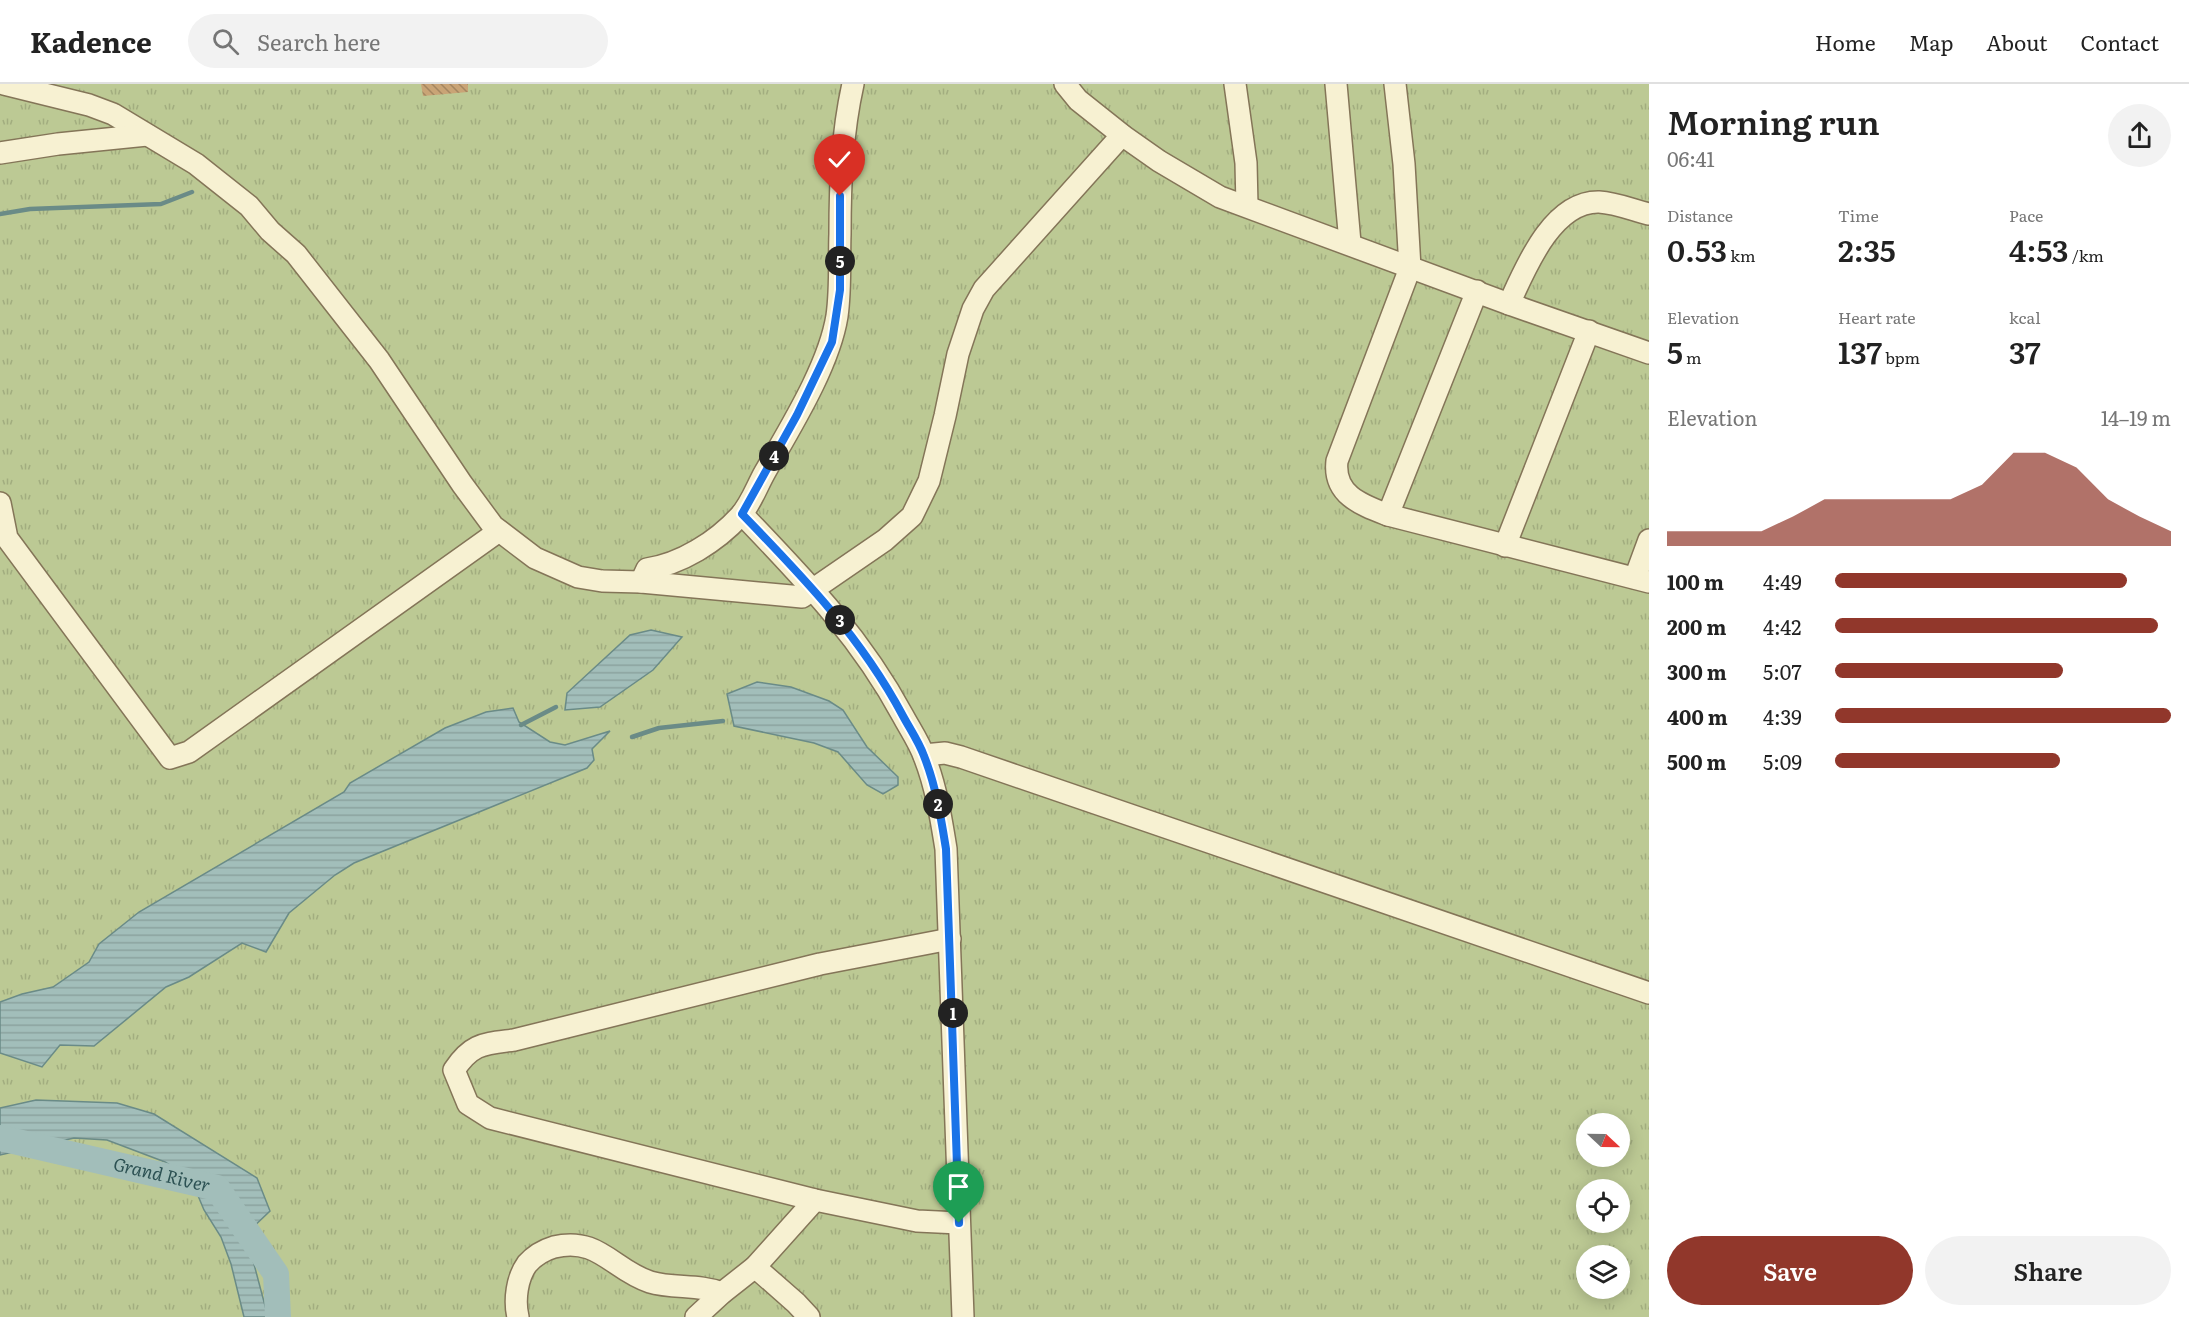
<!DOCTYPE html>
<html lang="en">
<head>
<meta charset="utf-8">
<style>
  :root { --surface:#fff; --page:#f2f2f2; --text:#222; --muted:#767676; --line:#e0e0e0; --accent:#91372b }
  body { margin:0; font-family:Literata,serif; background:var(--page); color:var(--text); height:100vh; display:flex; flex-direction:column; font-size:22px; white-space:nowrap }
  * { box-sizing:border-box; margin:0 }
  p { font-size:20px; color:var(--muted) }
  .icon { flex:none; width:33px; height:33px; fill:none; stroke:currentColor; stroke-width:2; stroke-linecap:round; stroke-linejoin:round }
  .map { position:relative; flex:1; overflow:hidden }
  .panel { display:flex; flex-direction:column; background:var(--surface); width:540px }
  .panel>* { flex:none }
  .needle { width:39px; rotate:112deg }
  .controls { position:absolute; left:1576px; top:1029px; display:grid; gap:12px }
  .controls a { display:grid; place-items:center; width:54px; height:54px; border-radius:50%; background:var(--surface); box-shadow:0 3px 15px #0003; font-size:30px }
  .pin { position:absolute; display:grid; place-items:center; width:51px; height:51px; color:#fff; margin:-62px -26px; border-radius:50% 50% 50% 0; rotate:-45deg; box-shadow:0 0 6px #0007 }
  .pin .icon { rotate:45deg }
  .km { position:absolute; width:30px; height:30px; margin:-15px; border-radius:50%; background:#222; color:#fff; font-size:16px; line-height:30px; text-align:center }
  .round { display:grid; place-items:center; flex:none; width:63px; height:63px; border-radius:32px; background:var(--page) }
  .head { display:flex; align-items:center; justify-content:space-between; height:102px; padding:0 18px }
  h1 { font-size:33px; font-weight:600; line-height:45px }
  .metrics { display:grid; grid-template-columns:repeat(3,1fr); gap:9px; height:102px; padding:6px 18px }
  .metrics div { display:grid; align-content:center }
  .metrics b { font-size:30px; font-weight:600 }
  .metrics small { font-size:16px; font-weight:400 }
  .metrics p { font-size:16px }
  .chart { height:168px; padding:12px 18px }
  .chart p { display:flex; justify-content:space-between }
  .chart svg { width:100%; height:108px; margin-top:6px; fill:var(--accent); opacity:.7 }
  .button { display:flex; gap:12px; margin-top:auto; padding:12px 18px }
  .button a { flex:1; height:69px; border-radius:36px; background:var(--accent); color:#fff; font-size:24px; font-weight:600; line-height:69px; text-align:center }
  .button a+a { background:var(--page); color:var(--text) }
  ul { padding:0 18px; list-style:none; font-size:20px }
  li { display:grid; grid-template-columns:96px 72px 1fr; align-items:center; height:45px }
  li i { height:15px; border-radius:8px; background:var(--accent) }
  header { display:flex; align-items:center; gap:36px; box-sizing:border-box; height:84px; padding:0 30px; background:var(--surface); border-bottom:2px solid var(--line) }
  header strong { font-size:28px }
  nav { display:flex; gap:33px; margin-inline-start:auto; font-size:21px }
  .search { width:420px; height:54px; background:var(--page); display:flex; align-items:center; gap:15px; box-sizing:border-box; padding:0 21px; border-radius:33px; color:var(--muted); font-size:22px }
  main { display:flex; flex:1; min-height:0 }
  .map>svg:first-child { display:block }
  .park { fill:url(#park-tufts); fill-rule:evenodd }
  .water { fill:url(#water-rules); stroke:#6a8b87; stroke-width:1.5 }
  .lines { fill:none; stroke-linecap:round; stroke-linejoin:round }
  .stream { stroke:#6a8b87; stroke-width:4.5 }
  .river { stroke:#a2beba; stroke-width:26 }
  .building { fill:url(#building-back-hatch) }
  .minor-casing { stroke:#847558; stroke-width:24 }
  .minor { stroke:#f7f1d2; stroke-width:21 }
  .route-casing { stroke:#fff; stroke-width:12 }
  .route { stroke:#1a73e8; stroke-width:8 }
  .labels { text-anchor:middle; stroke-width:6; stroke-linejoin:round; paint-order:stroke }
  .water-label { font-size:18px; font-style:italic; fill:#2c5153; stroke:#f4eecf }
</style>
</head>
<body>
<header>
<strong>Kadence</strong>
<div class="search"><svg class="icon" aria-label="search" viewBox="0 0 24 24"><circle cx="10" cy="10" r="6"/><path d="M15 15l6 6"/></svg>Search here</div>
<nav><a>Home</a><a>Map</a><a>About</a><a>Contact</a></nav>
</header>
<main>
<div class="map">
<svg width="1649" height="1233" viewBox="0 0 1649 1233">
  <defs>
    <pattern id="park-tufts" width="24" height="20" patternUnits="userSpaceOnUse" patternTransform="scale(1.5)"><rect width="24" height="20" fill="#bcc994"/><path d="M3 7l-1-3M5 7V3M7 7l1-3M15 17l-1-3M17 17v-4M19 17l1-3" fill="none" stroke="#a2ad7f"/></pattern>
    <pattern id="water-rules" width="6" height="5" patternUnits="userSpaceOnUse" patternTransform="scale(1.5)"><rect width="6" height="5" fill="#a2beba"/><path d="M0 2.5h6" fill="none" stroke="#8ca39f"/></pattern>
    <pattern id="building-back-hatch" width="6" height="6" patternUnits="userSpaceOnUse" patternTransform="scale(1.5)"><rect width="6" height="6" fill="#c9a476"/><path d="M-1 5l2 2M0 0l6 6M5-1l2 2" fill="none" stroke="#a48660"/></pattern>
  </defs>
  <rect width="100%" height="100%" fill="#ece5c0"/>
  <!-- park -->
  <path class="park" d="M0 0H1649V1233H0ZM1587 1040H1620V1072H1587ZM1587 1106H1620V1138H1587ZM1587 1172H1620V1204H1587Z"/>
  <!-- water -->
  <g class="water">
    <polygon points="651,546 682,553 653,586 600,623 565,626 567,609 630,551"/>
    <polygon points="757,598 791,603 829,617 843,626 867,663 898,693 898,701 883,710 867,701 838,668 814,659 734,642 727,610"/>
    <polygon points="513,624 519,638 550,658 565,661 610,647 592,665 594,676 587,684 354,779 335,791 289,829 266,868 242,859 189,893 166,903 94,962 60,961 42,983 0,969 0,918 22,910 53,903 89,878 99,860 139,828 344,708 350,699 445,644 486,628"/>
    <polygon points="36,1016 117,1019 154,1030 257,1094 270,1127 246,1150 268,1233 244,1233 231,1180 221,1153 204,1126 191,1095 165,1078 107,1056 74,1054 0,1071 0,1024"/>
  </g>
  <g class="lines">
    <!-- stream -->
    <g class="stream">
      <polyline points="0,130 30,125 161,120 192,108"/>
      <polyline points="521,641 556,623"/>
      <polyline points="632,653 659,644 723,637"/>
    </g>
    <!-- river -->
    <path class="river" id="s1" d="M0 1054 217 1104 276 1190 278 1233"/>
  </g>
  <!-- building -->
  <polygon class="building" points="421,0 468,0 468,8 423,12"/>
  <g class="lines">
    <defs>
      <g id="minor">
        <polyline points="4,0 89,21 113,30 196,80 249,122 270,147 296,170 379,276 462,400 493,442 535,474 578,493 602,497 641,498 802,513 885,456 912,432 929,397 945,332 958,270 973,225 984,205 1122,51"/>
        <polyline points="1065,0 1078,16 1122,51 1159,77 1220,113 1509,220 1649,269"/>
        <polyline points="1235,0 1246,79 1247,122"/>
        <polyline points="1336,0 1350,159"/>
        <path d="M1395 0 1404 80 1410 184 1337 377C1333 411 1362 421 1388 431L1649 498"/>
        <polyline points="0,69 58,60 147,51"/>
        <path d="M1509 220C1525 185 1552 117 1599 118 1616 119 1633 126 1649 130"/>
        <polyline points="0,419 7,454 170,674 189,668 499,447"/>
        <path d="M742 430C804 495 860 552 903 632 910 645 919 658 924 672 936 702 941 734 946 765L963 1233"/>
        <polyline points="1388,431 1477,207"/>
        <polyline points="1505,462 1589,247"/>
        <polyline points="1635,494 1649,456"/>
        <path d="M641 498 647 485C681 480 716 458 740 432 751 420 757 402 765 388 790 344 829 282 837 232 841 204 839 177 840 150 840 99 842 49 853 0"/>
        <polyline points="924,671 945,669 961,673 1649,909"/>
        <path d="M950 855 820 880 514 956C484 960 472 959 454 986L468 1020 490 1034 815 1116 917 1137 959 1139"/>
        <polyline points="755,1183 796,1219 809,1233"/>
        <path d="M518 1233C514 1216 517 1194 527 1180 534 1172 544 1166 554 1163 598 1152 613 1186 650 1198 673 1205 699 1200 722 1209"/>
        <polyline points="696,1233 722,1209 755,1183 815,1116"/>
      </g>
    </defs>
    <!-- minor casing -->
    <use href="#minor" class="minor-casing"/>
    <!-- minor -->
    <use href="#minor" class="minor"/>
  </g>
  <g class="lines">
    <defs>
      <path id="route" d="M840 112V206L832 258 797 331 742 430C804 494 861 553 903 632 910 645 919 658 924 672 936 702 941 734 946 765L959 1139"/>
    </defs>
    <!-- route casing -->
    <use href="#route" class="route-casing"/>
    <!-- route -->
    <use href="#route" class="route"/>
  </g>
  <g class="labels">
    <!-- water labels -->
    <g class="water-label">
      <text dy="6" stroke="none"><textPath href="#s1" startOffset="166">Grand River</textPath></text>
    </g>
  </g>
</svg>
<div class="controls">
<a><svg class="needle" viewBox="-14 -14 28 28"><path d="M0-13l5 13h-10z" fill="#e53935"/><path d="M0 13l5-13h-10z" fill="#767676"/></svg></a>
<a><svg class="icon" aria-label="locate" viewBox="0 0 24 24"><circle cx="12" cy="12" r="6"/><path d="M12 2v4M12 18v4M2 12h4M18 12h4"/></svg></a>
<a><svg class="icon" aria-label="layers" viewBox="0 0 24 24"><path d="M12 4l9 5-9 5-9-5zM3 14l9 5 9-5"/></svg></a>
</div>
<div class="pin" style="left:959px;top:1139px;background:#1e9e55"><svg class="icon" aria-label="arrive" viewBox="0 0 24 24"><path d="M6 21V4h12l-3 4 3 4H6"/></svg></div>
<div class="pin" style="left:840px;top:112px;background:#d93025"><svg class="icon" aria-label="check" viewBox="0 0 24 24"><path d="M5 12l5 5 9-10"/></svg></div>
<b class="km" style="left:953px;top:929px">1</b>
<b class="km" style="left:938px;top:720px">2</b>
<b class="km" style="left:840px;top:536px">3</b>
<b class="km" style="left:774px;top:372px">4</b>
<b class="km" style="left:840px;top:177px">5</b>
</div>
<section class="panel">
<div class="head"><div><h1>Morning run</h1><p>06:41</p></div><a class="round"><svg class="icon" aria-label="share" viewBox="0 0 24 24"><path d="M12 15V3M7 8l5-5 5 5M5 13v7h14v-7"/></svg></a></div>
<div class="metrics">
<div><p>Distance</p><b>0.53<small> km</small></b></div>
<div><p>Time</p><b>2:35</b></div>
<div><p>Pace</p><b>4:53<small> /km</small></b></div>
</div>
<div class="metrics">
<div><p>Elevation</p><b>5<small> m</small></b></div>
<div><p>Heart rate</p><b>137<small> bpm</small></b></div>
<div><p>kcal</p><b>37</b></div>
</div>
<div class="chart"><p><span>Elevation</span>14–19 m</p>
<svg viewBox="0 0 160 44" preserveAspectRatio="none"><path d="M0 44V38L10 38L20 38L30 38L40 32L50 25L60 25L70 25L80 25L90 25L100 19L110 6L120 6L130 12L140 25L150 32L160 38V44z"/></svg>
</div>
<ul>
<li><b>100 m</b>4:49<i style="width:87%"></i></li>
<li><b>200 m</b>4:42<i style="width:96%"></i></li>
<li><b>300 m</b>5:07<i style="width:68%"></i></li>
<li><b>400 m</b>4:39<i style="width:100%"></i></li>
<li><b>500 m</b>5:09<i style="width:67%"></i></li>
</ul>
<div class="button"><a>Save</a><a>Share</a></div>
</section>
</main>
</body>
</html>
